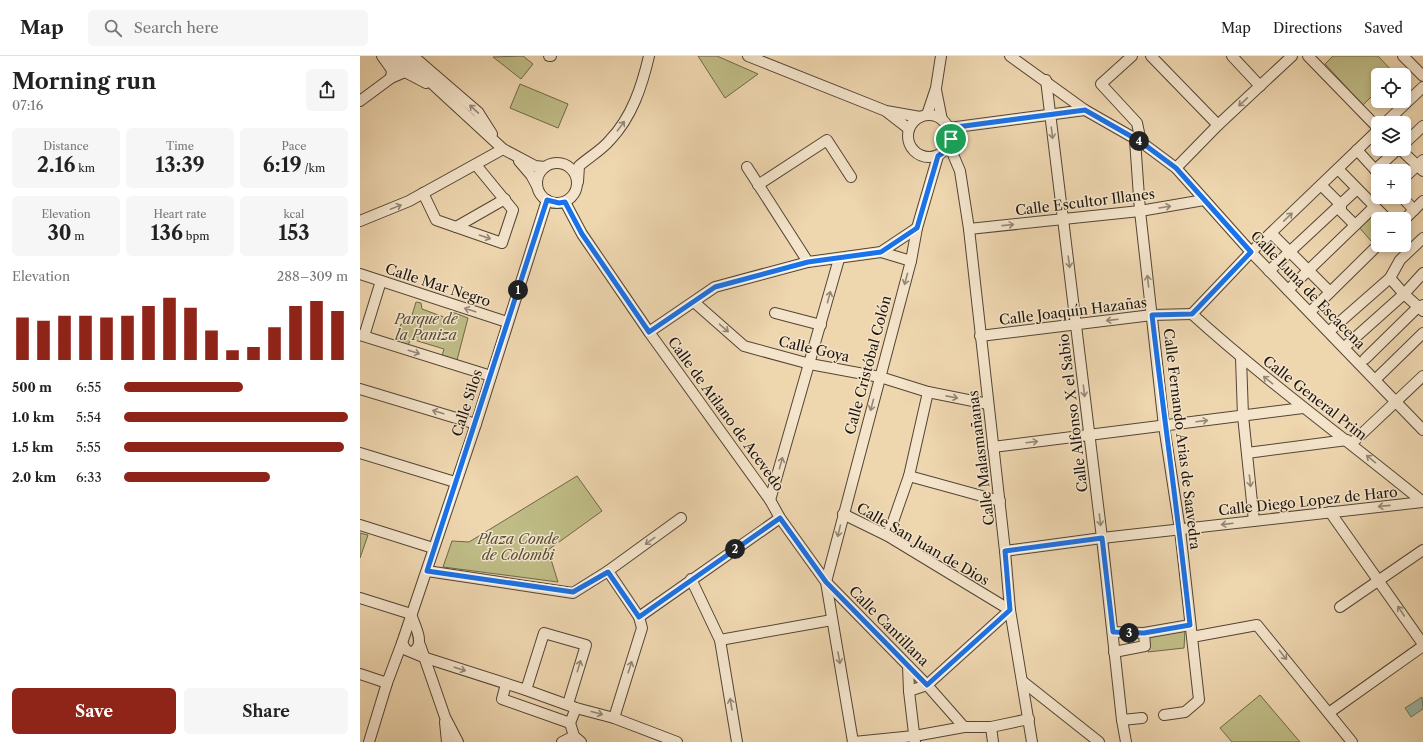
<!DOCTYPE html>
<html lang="en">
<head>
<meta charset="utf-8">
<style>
  :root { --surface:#fff; --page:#f6f6f6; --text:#222; --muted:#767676; --line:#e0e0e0; --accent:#8f2418 }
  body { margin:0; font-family:"Libre Caslon Text",serif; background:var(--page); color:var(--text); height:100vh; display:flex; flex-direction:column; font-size:15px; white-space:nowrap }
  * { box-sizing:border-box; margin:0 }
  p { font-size:13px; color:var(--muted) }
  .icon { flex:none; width:22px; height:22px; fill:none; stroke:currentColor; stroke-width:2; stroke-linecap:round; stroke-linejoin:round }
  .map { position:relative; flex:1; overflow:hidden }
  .drawer { display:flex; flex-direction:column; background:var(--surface); width:360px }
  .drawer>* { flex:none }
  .tools { position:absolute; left:1011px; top:12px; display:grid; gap:8px }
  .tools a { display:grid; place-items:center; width:40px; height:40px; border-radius:6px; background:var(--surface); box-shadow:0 2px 6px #0003; font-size:20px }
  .pin { position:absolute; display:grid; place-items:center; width:34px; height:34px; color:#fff; margin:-17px; border:2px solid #fff; border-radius:50%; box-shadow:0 1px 4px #0007 }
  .km { position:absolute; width:20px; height:20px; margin:-10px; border-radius:50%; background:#222; color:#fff; font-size:11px; line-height:20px; text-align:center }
  .round { display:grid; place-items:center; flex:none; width:42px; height:42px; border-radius:6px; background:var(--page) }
  .overview { display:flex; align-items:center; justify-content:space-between; height:68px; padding:0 12px }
  h1 { font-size:22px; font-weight:700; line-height:30px }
  .figures { display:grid; grid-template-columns:repeat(3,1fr); gap:6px; height:68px; padding:4px 12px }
  .figures div { display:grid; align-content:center; border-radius:6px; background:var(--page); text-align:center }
  .figures b { font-size:20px; font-weight:700 }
  .figures small { font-size:11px; font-weight:400 }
  .figures p { font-size:11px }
  .chart { height:112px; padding:8px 12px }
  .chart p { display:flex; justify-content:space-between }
  .chart svg { width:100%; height:72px; margin-top:4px; stroke:var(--accent); stroke-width:6 }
  .button { display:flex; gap:8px; margin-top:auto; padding:8px 12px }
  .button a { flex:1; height:46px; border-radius:6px; background:var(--accent); color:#fff; font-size:16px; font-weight:700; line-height:46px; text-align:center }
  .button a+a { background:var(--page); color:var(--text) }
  ul { padding:0 12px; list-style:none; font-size:13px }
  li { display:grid; grid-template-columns:64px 48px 1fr; align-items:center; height:30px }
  li i { height:10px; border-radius:5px; background:var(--accent) }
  header { display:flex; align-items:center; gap:24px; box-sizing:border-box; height:56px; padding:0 20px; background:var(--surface); border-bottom:1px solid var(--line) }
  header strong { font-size:19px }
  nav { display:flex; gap:22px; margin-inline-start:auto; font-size:14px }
  .search { width:280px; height:36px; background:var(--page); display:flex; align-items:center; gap:10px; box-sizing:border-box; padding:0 14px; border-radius:6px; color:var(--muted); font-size:15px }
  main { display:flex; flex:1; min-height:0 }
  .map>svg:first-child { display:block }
  .green { fill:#bfbc86; stroke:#6e6849 }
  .water { fill:#9ab9a8; stroke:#68776a }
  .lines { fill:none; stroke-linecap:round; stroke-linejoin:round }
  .minor-casing { stroke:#524535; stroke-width:12 }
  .minor { stroke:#f4e4cb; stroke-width:10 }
  .oneway { stroke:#948775 }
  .route-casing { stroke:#fff; stroke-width:8 }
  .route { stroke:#1a73e8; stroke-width:5 }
  .labels { text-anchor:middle; stroke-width:3; stroke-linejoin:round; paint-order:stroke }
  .street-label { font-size:14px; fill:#1e150c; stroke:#f4e4cb }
  .park-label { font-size:14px; font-style:italic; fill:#564f37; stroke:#f4e4cb }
</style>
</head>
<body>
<header>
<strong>Map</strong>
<div class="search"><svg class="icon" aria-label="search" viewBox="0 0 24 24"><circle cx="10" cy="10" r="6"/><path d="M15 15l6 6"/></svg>Search here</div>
<nav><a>Map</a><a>Directions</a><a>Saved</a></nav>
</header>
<main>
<section class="drawer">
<div class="overview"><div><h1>Morning run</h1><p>07:16</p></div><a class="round"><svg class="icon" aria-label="share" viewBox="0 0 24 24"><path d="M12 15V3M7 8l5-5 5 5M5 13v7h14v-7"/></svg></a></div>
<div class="figures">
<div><p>Distance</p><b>2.16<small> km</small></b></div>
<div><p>Time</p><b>13:39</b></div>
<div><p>Pace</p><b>6:19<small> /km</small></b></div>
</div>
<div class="figures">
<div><p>Elevation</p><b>30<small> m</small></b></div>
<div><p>Heart rate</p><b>136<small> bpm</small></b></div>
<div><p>kcal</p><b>153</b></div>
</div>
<div class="chart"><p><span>Elevation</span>288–309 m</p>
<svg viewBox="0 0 160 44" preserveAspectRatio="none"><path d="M5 44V18M15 44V20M25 44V17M35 44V17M45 44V18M55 44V17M65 44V11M75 44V6M85 44V12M95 44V26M105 44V38M115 44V36M125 44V24M135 44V11M145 44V8M155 44V14"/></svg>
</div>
<ul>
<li><b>500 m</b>6:55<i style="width:53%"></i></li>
<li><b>1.0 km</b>5:54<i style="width:100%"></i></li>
<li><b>1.5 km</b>5:55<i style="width:98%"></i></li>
<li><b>2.0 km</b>6:33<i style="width:65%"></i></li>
</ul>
<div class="button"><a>Save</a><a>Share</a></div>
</section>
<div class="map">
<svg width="1063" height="686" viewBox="0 0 1063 686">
  <rect width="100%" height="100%" fill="#eed6af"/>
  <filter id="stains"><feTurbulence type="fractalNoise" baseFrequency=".005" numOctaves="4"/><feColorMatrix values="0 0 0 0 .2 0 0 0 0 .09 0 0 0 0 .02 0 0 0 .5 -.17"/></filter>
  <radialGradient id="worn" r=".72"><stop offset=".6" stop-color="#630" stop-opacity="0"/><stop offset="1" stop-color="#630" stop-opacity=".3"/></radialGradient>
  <!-- green -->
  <g class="green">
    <polygon points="163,0 173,8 161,23 133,1"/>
    <polygon points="338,0 357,0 398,18 365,42"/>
    <polygon points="973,0 1018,0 1034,17 1032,19 1018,19 1018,34 1003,49 965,8"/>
    <polygon points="160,28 208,48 198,72 150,52"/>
    <polygon points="1014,154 1023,163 1018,163 1018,178 1011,185 998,170"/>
    <polygon points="56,246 61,247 62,253 89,263 92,256 108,262 97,304 82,300 84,293 51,283 48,289 35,286 41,268 49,269"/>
    <polygon points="217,420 242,455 188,494 198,526 83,511 92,485 109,486"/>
    <polygon points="0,477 8,479 0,502"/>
    <polygon points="825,574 824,592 788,596 787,580"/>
    <polygon points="900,639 940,686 872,686 860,672"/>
  </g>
  <!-- water -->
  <polygon class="water" points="1062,641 1063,653 1051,661 1045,652"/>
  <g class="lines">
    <defs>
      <g id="minor">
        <polyline points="22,0 32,14 31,22"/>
        <polyline points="30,0 45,16 66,27"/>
        <polyline points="42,0 143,93 175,110 185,111"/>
        <polyline points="53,0 118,56 132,78"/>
        <polyline points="189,0 191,0"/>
        <polyline points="388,0 526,55 560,61"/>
        <polyline points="650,0 725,54 781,86 816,112 891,196 1063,374"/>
        <polyline points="772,0 741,28 777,67 781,86"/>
        <polyline points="791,0 858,69"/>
        <polyline points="872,0 900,30"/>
        <polyline points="948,0 1018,72"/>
        <polyline points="1043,0 1063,20"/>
        <polyline points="686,24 742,482 762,664 766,686"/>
        <polyline points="576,34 582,64"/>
        <polyline points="0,45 31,22 45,16"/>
        <polyline points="527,56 549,73"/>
        <circle cx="569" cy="80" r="21"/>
        <polyline points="567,59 576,32 581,0"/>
        <polyline points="1025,67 1063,31"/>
        <polyline points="589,72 725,54"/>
        <polyline points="775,84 780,155 804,370 820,474 839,644 825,656 804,659"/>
        <polyline points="1044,88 1063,70"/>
        <polyline points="589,89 600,115 609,173 645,495 650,554 672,686"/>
        <polyline points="1040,93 1063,115"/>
        <polyline points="997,94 1018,117"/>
        <polyline points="159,105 171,119 177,130"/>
        <circle cx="197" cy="127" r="20"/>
        <polyline points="387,111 448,206"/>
        <polyline points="816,112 858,69 932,0"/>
        <polyline points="978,113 1027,163"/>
        <polyline points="1015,114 1038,93"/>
        <polyline points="1044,122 1063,104"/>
        <path d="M218 126 219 110C229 101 242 94 250 84 272 61 282 30 289 0"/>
        <polyline points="398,129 467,84 491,121"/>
        <polyline points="961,129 981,149 981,155 995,169"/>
        <polyline points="63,137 76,164 142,187 153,154 116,109"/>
        <polyline points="1042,141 1054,154"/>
        <polyline points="205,146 222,178 289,276 410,444 420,462 466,526 567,629 604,671"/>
        <polyline points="1044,164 1063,145"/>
        <polyline points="0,165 49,145 143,93"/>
        <polyline points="96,171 145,143"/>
        <polyline points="609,173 780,155 844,144"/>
        <polyline points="911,177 970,236"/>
        <polyline points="521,196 551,205"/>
        <polyline points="909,215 997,133"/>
        <polyline points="0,218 147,266"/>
        <polyline points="1030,222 1044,238 1063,255"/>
        <polyline points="928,234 1014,151"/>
        <polyline points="334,246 384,290 450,308 520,321 568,336 628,348"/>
        <polyline points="950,256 1018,189"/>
        <polyline points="415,257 461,269"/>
        <path d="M832 258C906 325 986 383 1063 446"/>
        <polyline points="832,258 891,196 1018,74"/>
        <polyline points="973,272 1030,222 1040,204 1063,182"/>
        <polyline points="289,276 355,231 448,206 521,196 557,172"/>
        <polyline points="0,279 131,320"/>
        <polyline points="4,280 21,225"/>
        <polyline points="620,280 792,259 832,258"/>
        <polyline points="988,288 1044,238 1063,217"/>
        <polyline points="881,302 883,360 894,465"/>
        <polyline points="1005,303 1057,252 1063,249"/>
        <polyline points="1019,320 1063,277"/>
        <polyline points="0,333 116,368"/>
        <polyline points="992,387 1063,320"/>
        <polyline points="633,391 943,352"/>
        <polyline points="0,397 95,426"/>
        <polyline points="887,397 987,384"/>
        <polyline points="549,420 640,445"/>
        <polyline points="410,444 479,203"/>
        <polyline points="970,456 1063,588"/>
        <polyline points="483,458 528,480 650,554"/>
        <polyline points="0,469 73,492"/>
        <polyline points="528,480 549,420 568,336"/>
        <polyline points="645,495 742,482 1063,446"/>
        <polyline points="67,515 213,537 248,515 321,462"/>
        <polyline points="248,515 279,561 282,572 254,662"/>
        <polyline points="331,523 360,584 377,686"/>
        <polyline points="0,542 51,558"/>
        <polyline points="980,551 1063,494"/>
        <path d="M51 558C54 568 65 587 55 594"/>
        <polyline points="279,561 420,462"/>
        <polyline points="753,576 784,577 830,569"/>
        <polyline points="832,581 897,569 992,686"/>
        <polyline points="360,584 472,564"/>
        <polyline points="42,587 46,594 63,601 166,634 216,652 254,662 317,686"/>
        <polyline points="60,589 85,661 98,686"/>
        <polyline points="754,596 785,590 784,577"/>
        <polyline points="548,610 549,635 555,686"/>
        <polyline points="0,618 27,627"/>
        <polyline points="662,625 739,686"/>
        <polyline points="146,628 142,643 210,667 216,652"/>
        <polyline points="166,634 184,577 226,589 208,648"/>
        <polyline points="549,635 567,629 650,554"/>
        <polyline points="970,656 1063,590"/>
        <polyline points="762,664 782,662"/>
        <polyline points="85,666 87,686"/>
        <polyline points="210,667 214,680 221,686"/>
        <polyline points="631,671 633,686"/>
        <polyline points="560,679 604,671 631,671 669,663"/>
        <polyline points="9,686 27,627 42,587 116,368 187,144"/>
        <polyline points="202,686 214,680"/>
        <polyline points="493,686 466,526 551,205 557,172 578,100"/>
        <polyline points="494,686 554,680"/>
      </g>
    </defs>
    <!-- minor casing -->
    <use href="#minor" class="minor-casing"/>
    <!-- minor -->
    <use href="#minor" class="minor"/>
  </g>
  <!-- one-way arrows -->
  <defs><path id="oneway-shaft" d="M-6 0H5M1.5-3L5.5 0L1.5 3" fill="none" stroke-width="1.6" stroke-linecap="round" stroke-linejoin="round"/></defs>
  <g class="oneway">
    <use href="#oneway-shaft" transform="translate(883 46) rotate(137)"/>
    <use href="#oneway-shaft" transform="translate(114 53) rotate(-137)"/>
    <use href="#oneway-shaft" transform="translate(261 70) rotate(-53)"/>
    <use href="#oneway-shaft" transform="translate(692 77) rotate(83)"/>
    <use href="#oneway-shaft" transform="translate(36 151) rotate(-22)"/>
    <use href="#oneway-shaft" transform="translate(805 151) rotate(-9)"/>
    <use href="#oneway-shaft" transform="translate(928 161) rotate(-44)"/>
    <use href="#oneway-shaft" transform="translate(648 169) rotate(-6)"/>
    <use href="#oneway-shaft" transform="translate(125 181) rotate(19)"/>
    <use href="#oneway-shaft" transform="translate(709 206) rotate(82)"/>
    <use href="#oneway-shaft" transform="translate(546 223) rotate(105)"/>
    <use href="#oneway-shaft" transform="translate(788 225) rotate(-96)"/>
    <use href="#oneway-shaft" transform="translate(469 241) rotate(-75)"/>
    <use href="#oneway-shaft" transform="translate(110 254) rotate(-162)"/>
    <use href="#oneway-shaft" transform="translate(752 264) rotate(173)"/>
    <use href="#oneway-shaft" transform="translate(364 272) rotate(41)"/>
    <use href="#oneway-shaft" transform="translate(54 296) rotate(18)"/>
    <use href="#oneway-shaft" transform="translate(908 324) rotate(-141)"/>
    <use href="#oneway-shaft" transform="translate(724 335) rotate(84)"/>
    <use href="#oneway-shaft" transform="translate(592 341) rotate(11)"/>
    <use href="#oneway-shaft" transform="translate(512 349) rotate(105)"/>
    <use href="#oneway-shaft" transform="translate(78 356) rotate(-163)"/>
    <use href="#oneway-shaft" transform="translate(842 365) rotate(-7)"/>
    <use href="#oneway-shaft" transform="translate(672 386) rotate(-7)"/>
    <use href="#oneway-shaft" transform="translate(1011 403) rotate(-141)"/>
    <use href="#oneway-shaft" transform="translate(421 407) rotate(-74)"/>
    <use href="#oneway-shaft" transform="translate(890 425) rotate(84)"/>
    <use href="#oneway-shaft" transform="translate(1024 450) rotate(174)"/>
    <use href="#oneway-shaft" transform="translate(740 464) rotate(83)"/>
    <use href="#oneway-shaft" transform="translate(867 468) rotate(173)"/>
    <use href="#oneway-shaft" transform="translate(479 475) rotate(104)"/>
    <use href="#oneway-shaft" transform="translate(290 485) rotate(144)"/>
    <use href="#oneway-shaft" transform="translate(1041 555) rotate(-124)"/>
    <use href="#oneway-shaft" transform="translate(923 599) rotate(51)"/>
    <use href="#oneway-shaft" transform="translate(479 602) rotate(80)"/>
    <use href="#oneway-shaft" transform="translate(219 610) rotate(-73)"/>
    <use href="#oneway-shaft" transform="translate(270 611) rotate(-72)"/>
    <use href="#oneway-shaft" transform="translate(100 613) rotate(18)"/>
    <use href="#oneway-shaft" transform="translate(371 648) rotate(-100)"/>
    <use href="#oneway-shaft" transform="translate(237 657) rotate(15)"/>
  </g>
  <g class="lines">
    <defs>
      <path id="route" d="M725 54 781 86 816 112 891 196 832 258 792 259C804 363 819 465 830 569L784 577 753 576 742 482 645 495 650 554 567 629 466 526 420 462 279 561 248 516 213 536 67 515 187 144 199 147 205 146 222 178 289 276 355 231 448 206 521 196 557 172 578 100C589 94 592 84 589 72Z"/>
    </defs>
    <!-- route casing -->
    <use href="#route" class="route-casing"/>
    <!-- route -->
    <use href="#route" class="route"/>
  </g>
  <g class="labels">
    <!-- street labels -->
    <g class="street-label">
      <text transform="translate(725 146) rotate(-7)" y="5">Calle Escultor Illanes</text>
      <text transform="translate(78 229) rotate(18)" y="5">Calle Mar Negro</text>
      <text transform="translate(948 234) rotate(46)" y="5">Calle Luna de Escacena</text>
      <text transform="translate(713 255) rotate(-7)" y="5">Calle Joaquín Hazañas</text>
      <text transform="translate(454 293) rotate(13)" y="5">Calle Goya</text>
      <text transform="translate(508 309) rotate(-75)" y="5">Calle Cristóbal Colón</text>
      <text transform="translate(955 342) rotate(38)" y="5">Calle General Prim</text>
      <text transform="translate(107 347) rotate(-72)" y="5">Calle Silos</text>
      <text transform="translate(713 357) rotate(-97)" y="5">Calle Alfonso X el Sabio</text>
      <text transform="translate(366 358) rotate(54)" y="5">Calle de Atilano de Acevedo</text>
      <text transform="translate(822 383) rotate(83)" y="5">Calle Fernando Arias de Saavedra</text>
      <text transform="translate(621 402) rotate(-97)" y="5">Calle Malasmañanas</text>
      <text transform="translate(948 445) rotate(-6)" y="5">Calle Diego Lopez de Haro</text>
      <text transform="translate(563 488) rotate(30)" y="5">Calle San Juan de Dios</text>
      <text transform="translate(529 570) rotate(45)" y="5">Calle Cantillana</text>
    </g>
    <!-- park labels -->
    <g class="park-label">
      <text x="66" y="268">Parque de<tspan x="66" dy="16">la Paniza</tspan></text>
      <text x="158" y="488">Plaza Conde<tspan x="158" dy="16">de Colombi</tspan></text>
    </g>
  </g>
  <rect width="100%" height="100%" filter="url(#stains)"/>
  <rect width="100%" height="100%" fill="url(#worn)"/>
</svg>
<div class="tools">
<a><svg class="icon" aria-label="locate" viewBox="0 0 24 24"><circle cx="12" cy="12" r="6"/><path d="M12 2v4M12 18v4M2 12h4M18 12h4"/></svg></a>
<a><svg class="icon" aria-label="layers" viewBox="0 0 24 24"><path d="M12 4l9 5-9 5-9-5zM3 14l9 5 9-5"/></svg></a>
<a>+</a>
<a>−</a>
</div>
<div class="pin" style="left:591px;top:83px;background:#1e9e55"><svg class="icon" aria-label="arrive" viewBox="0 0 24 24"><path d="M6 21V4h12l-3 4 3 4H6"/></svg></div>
<b class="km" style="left:158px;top:234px">1</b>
<b class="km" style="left:375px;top:493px">2</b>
<b class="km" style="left:769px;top:577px">3</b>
<b class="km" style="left:779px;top:85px">4</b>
</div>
</main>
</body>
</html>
